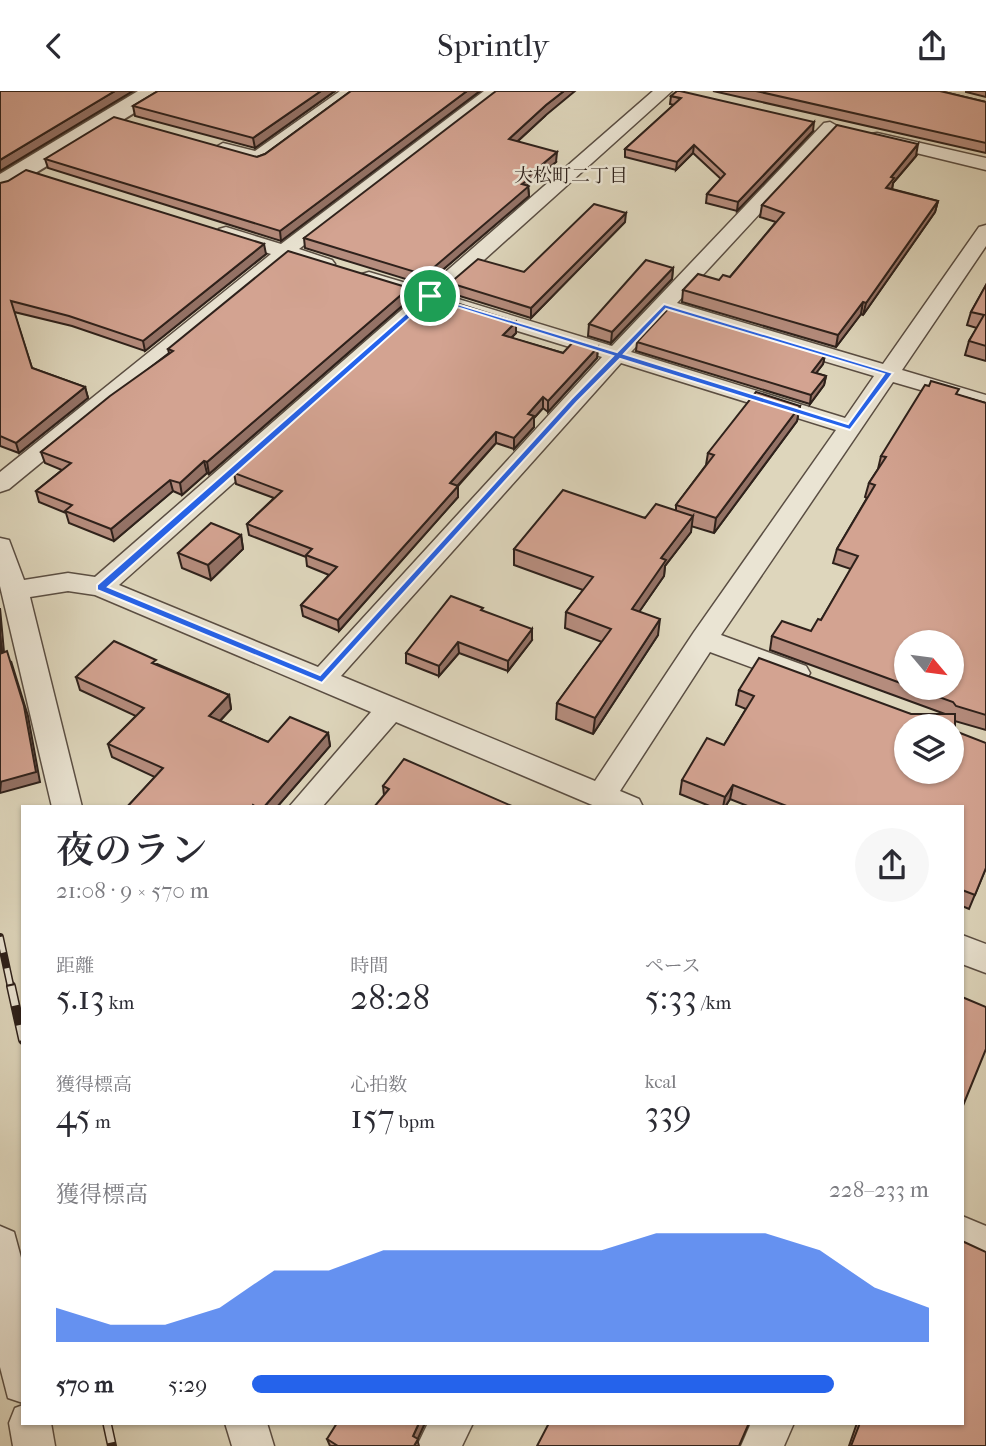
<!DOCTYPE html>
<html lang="ja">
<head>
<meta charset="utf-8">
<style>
  :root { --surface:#fff; --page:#f7f7f7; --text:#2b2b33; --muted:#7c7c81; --accent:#2563eb }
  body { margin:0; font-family:"IM FELL French Canon","Noto Serif JP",serif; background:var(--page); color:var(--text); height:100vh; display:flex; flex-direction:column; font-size:26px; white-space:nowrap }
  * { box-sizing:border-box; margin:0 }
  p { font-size:23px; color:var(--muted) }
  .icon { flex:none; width:38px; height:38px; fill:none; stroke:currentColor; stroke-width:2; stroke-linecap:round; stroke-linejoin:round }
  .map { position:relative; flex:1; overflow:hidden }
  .sheet { position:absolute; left:21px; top:714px; width:943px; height:620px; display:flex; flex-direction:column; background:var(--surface); border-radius:0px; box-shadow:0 2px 5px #0004 }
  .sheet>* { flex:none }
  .needle { width:46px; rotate:119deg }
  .fabs { position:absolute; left:894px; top:539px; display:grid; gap:14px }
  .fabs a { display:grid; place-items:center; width:70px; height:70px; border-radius:50%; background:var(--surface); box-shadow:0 2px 5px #0004; font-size:35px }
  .pin { position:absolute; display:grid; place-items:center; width:60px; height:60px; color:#fff; margin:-30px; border:4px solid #fff; border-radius:50%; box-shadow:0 2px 7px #0007 }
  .round { display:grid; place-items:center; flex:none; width:74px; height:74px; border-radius:37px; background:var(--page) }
  .head { display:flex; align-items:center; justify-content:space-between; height:119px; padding:0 35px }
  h1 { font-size:38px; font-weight:600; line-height:52px }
  .stats { display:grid; grid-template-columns:repeat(3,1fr); gap:10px; height:119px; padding:7px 35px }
  .stats div { display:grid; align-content:center }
  .stats b { font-size:35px; font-weight:600 }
  .stats small { font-size:19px; font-weight:400 }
  .stats p { font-size:19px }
  .chart { height:196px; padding:14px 35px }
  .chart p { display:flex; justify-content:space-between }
  .chart svg { width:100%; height:126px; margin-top:7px; fill:var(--accent); opacity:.7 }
  ul { padding:0 35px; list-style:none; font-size:23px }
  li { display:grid; grid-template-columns:112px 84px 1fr; align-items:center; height:52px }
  li i { height:18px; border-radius:9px; background:var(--accent) }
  header { display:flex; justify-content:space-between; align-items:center; height:91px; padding:0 35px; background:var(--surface); font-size:32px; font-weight:600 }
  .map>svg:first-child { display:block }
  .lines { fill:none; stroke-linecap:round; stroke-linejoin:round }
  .minor-casing { stroke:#5a4e43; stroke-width:3 }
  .tertiary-casing { stroke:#5a4e43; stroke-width:4 }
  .minor { fill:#eae4d3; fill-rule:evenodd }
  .tertiary { fill:#eae4d3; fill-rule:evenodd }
  .rail-far1-casing { stroke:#2e211b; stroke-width:8 }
  .rail-casing { stroke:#2e211b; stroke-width:10 }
  .rail-far1 { stroke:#eae4d3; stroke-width:5; stroke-dasharray:16; stroke-linecap:butt }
  .rail { stroke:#eae4d3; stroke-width:7; stroke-dasharray:20; stroke-linecap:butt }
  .wall { fill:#b58c7d; stroke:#2e211b; stroke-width:2; fill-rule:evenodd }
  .shaded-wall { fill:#947266; stroke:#2e211b; stroke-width:2 }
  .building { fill:#d3a391; stroke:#2e211b; stroke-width:2; fill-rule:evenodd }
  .route { fill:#2563eb; stroke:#fff; stroke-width:2; fill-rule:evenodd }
  .labels { text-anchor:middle; stroke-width:5; stroke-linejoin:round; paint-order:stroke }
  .far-neighbourhood-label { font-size:19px; fill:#2e211b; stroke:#eae4d3 }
</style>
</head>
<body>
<header><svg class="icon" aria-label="back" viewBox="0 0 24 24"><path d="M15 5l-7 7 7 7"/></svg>Sprintly<svg class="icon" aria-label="share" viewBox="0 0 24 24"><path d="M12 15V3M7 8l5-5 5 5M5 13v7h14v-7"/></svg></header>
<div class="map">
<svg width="986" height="1355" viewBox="0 0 986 1355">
  <rect width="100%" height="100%" fill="#ded6bc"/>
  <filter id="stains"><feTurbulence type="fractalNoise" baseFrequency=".00286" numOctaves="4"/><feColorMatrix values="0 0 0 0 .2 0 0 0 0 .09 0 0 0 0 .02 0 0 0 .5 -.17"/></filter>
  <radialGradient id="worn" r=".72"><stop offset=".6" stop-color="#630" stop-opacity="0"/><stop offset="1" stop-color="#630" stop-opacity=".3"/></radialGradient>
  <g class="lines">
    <defs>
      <g id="minor">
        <polygon points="340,0 360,0 265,71 258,73 217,61 214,57 223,52 255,60"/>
        <polygon points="484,0 504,0 299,158 332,169 335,173 332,177 325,179 289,168 9,398 0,401 0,381 271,163 219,146 216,142 219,138 226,136 281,153"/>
        <path d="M653 0H672L445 204 612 255 824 32 830 31 839 36 836 40 677 212 883 273 979 136 986 134V155L902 279 986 304V318L893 291 721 544 806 575 810 582 806 589 796 592 786 589 710 561 620 700 639 708 643 716H597L396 631 322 716H289L371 621 95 504 68 500 30 506 82 716H52L0 495V447L9 449 24 489 68 482 95 486 414 208 362 191 359 187 362 183 369 181 426 198ZM433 214 602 266 318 576 119 494ZM667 223 874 285 845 327 631 261ZM621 272 836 339 694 541 595 690 341 585Z"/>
        <polygon points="877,42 986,67 986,79 871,51 868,47 871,43"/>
        <polygon points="962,844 986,853 986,882 962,873"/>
        <polygon points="962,1125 986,1135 986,1173 962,1163"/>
        <polygon points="0,1135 14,1141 23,1174 23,1312 8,1307 0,1276"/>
        <polygon points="23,1314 23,1332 51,1332 55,1355 13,1355 9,1332 15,1317"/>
        <polygon points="225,1332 267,1332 274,1355 232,1355"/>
        <polygon points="428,1332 473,1332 462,1355 417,1355"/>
        <polygon points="751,1332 794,1332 784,1355 741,1355"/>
      </g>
      <polygon id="tertiary" points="138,0 165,0 162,5 9,98 0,100 0,83"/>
    </defs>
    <!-- minor casing -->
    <use href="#minor" class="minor-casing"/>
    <!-- tertiary casing -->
    <use href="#tertiary" class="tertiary-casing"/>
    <!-- minor -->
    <use href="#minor" class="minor"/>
    <!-- tertiary -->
    <use href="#tertiary" class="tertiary"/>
    <defs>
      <polyline id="rail-far1" points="0,846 11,897"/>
      <g id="rail">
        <polyline points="11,895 23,949"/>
        <polyline points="107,1332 112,1355"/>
      </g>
    </defs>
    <!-- rail-far1 casing -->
    <use href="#rail-far1" class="rail-far1-casing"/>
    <!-- rail casing -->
    <use href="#rail" class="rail-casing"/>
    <!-- rail-far1 -->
    <use href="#rail-far1" class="rail-far1"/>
    <!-- rail -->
    <use href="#rail" class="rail"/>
  </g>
  <!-- wall -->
  <g class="wall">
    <polygon points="158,0 335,0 255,57 135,25 133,15"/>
    <polygon points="351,0 480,0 281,150 48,77 45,68 257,66 265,63"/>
    <polygon points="713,0 940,0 986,11 986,62"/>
    <polygon points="966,0 986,0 986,6 966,1"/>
    <polygon points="671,5 813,40 737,120 706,112 707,103 721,88 693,62 676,79 625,66 625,58 674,14 670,13"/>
    <polygon points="546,24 517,51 556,71 528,94 529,105 425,194 305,157 304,147"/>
    <polygon points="916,65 893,92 892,98 938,110 935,121 863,224 861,223 836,256 682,211 683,199 730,186 776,131 760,126 762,114"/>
    <polygon points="0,92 266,163 145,260 72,235 14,221 32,277 85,296 88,307 19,362 0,355"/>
    <polygon points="625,131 531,227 450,202 450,192 524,181"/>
    <polygon points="673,177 672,188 611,252 588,245 589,233"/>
    <polygon points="986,194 986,270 965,264 969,250 977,237 967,234 971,221"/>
    <polygon points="410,208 209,383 207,382 182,404 173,400 114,450 69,432 66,422 39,411 36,400 62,379 45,372 41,361 169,262 168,258"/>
    <polygon points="516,231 516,242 511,247 563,262 598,256 597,267 548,321 543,317 534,327 534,336 514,358 496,352 458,395 458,406 339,540 303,525 301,514 329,484 307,475 306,466 249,444 247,433 274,407 236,393 234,382"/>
    <polygon points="637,251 825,264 823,273 816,282 826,285 824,294 810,313 636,260"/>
    <path d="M957 304 986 312V639L955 630V640L986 777 969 818 962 815V716H750L730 708 725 716H712L680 703 682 689 724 654 746 618 736 614 739 599 911 623H945L770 559 772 545 811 540 821 529 851 478 833 472 837 458 867 407 865 406 869 392 878 378 881 365ZM906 551 952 597H906Z"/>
    <polygon points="800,315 797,330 714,442 691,435 691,441 665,475 664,485 639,521 658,544 593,643 556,628 557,612 602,551 565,537 566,521 583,499 514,474 514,458 676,419 676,414 706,374 708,362"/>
    <polygon points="241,444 243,458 211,489 182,477 178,462"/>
    <polygon points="483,520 532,549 508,580 459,562 439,585 406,572 406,562"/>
    <polygon points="157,573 229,604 231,618 220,630 268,651 328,642 330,655 277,716 127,716 155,686 112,666 108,653 136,625 80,599 76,586"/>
    <polygon points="383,695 514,716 384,704"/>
    <polygon points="425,1332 417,1348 419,1355 330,1355 327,1348"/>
    <polygon points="857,1332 962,1332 986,1355 849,1355"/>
  </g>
  <!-- shaded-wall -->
  <g class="shaded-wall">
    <polygon points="115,0 133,0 0,80 0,69"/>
    <polygon points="321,0 335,0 255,57 253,47"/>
    <polygon points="467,0 480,0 281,150 280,140"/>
    <polygon points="564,0 575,0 546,24 509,58 509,48 546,14"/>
    <polygon points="814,31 813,40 737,120 738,111"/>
    <polygon points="918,53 916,65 893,92 892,98 886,97 891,86"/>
    <polygon points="694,54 693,62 676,79 677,71"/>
    <polygon points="557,61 556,71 528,94 529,105 425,194 425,184 526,87"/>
    <polygon points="938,110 935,121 863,224 866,212"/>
    <polygon points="626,122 625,131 531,227 531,217"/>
    <polygon points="264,153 266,163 145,260 143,250"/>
    <polygon points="673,177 672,188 611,252 612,241"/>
    <polygon points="409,197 410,208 209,383 207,371"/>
    <polygon points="863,211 861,223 836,256 838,244"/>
    <polygon points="516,231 516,242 503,255 503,244"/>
    <polygon points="598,256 597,267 548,321 548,310"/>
    <polygon points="825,264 823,273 810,290 812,281"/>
    <polygon points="826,285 824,294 810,313 811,304"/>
    <polygon points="85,296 88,307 19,362 16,352"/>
    <polygon points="543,306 543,317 534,327 534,336 514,358 514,347 528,323"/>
    <polygon points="800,315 797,330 714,442 716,427"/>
    <polygon points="496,341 496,352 450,403 450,392"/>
    <polygon points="204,370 207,382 182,404 180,392"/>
    <polygon points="170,389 173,400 114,450 111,438"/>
    <polygon points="458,395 458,406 339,540 338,529"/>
    <polygon points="693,425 691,441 665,475 664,485 630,534 632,518 661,467"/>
    <polygon points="241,444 243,458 211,489 208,474"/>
    <polygon points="0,517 5,572 2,562 0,544"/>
    <polygon points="660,528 658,544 593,643 595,627"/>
    <polygon points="532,538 532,549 508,580 508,570"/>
    <polygon points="458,551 459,562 439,585 439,575"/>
    <polygon points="11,570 28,625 40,691 0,702"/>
    <polygon points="229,604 231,618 212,638 209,625"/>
    <polygon points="328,642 330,655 277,716 264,716"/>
    <polygon points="733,694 730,708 725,716 723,716 725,706"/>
    <polygon points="419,1332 425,1332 415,1354 413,1345"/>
  </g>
  <!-- building -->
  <g class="building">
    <polygon points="0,0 115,0 0,69"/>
    <polygon points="158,0 321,0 253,47 133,15"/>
    <polygon points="351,0 467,0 280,140 45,68 114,26 257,66 265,63"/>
    <polygon points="496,0 564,0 546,14 509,48 557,61 526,87 529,88 522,93 529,95 425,184 304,147"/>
    <polygon points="677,0 680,0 814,31 738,111 707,103 725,83 694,54 677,71 625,58 681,7 671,5"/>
    <polygon points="756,0 940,0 986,11 986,52"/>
    <polygon points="837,34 918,53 891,86 894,87 886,97 938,110 866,212 863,211 838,244 683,199 698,183 719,189 723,184 730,186 784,122 762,114"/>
    <polygon points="26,79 264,153 143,250 69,225 11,210 32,277 85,296 16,352 0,345 0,92 8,90"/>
    <polygon points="594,113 626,122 531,217 450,192 478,168 524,181"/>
    <polygon points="288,160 409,197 207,371 204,370 180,392 170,389 111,438 65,420 72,414 36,400 71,372 41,361 110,305 173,260 168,258"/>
    <polygon points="646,169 673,177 612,241 589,233"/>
    <polygon points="986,194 986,255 969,250 984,224 971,221"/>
    <polygon points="434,205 516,231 503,244 563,262 575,249 598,256 548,310 543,306 528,323 534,325 514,347 496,341 450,392 458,395 338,529 301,514 337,476 306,464 312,458 247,433 282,400 234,382"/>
    <polygon points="669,217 825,264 812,281 826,285 811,304 637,251"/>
    <polygon points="931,290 959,298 956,303 986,312 986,624 956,615 953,611 914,597 952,597 952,551 906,551 906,594 772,545 782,530 811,540 818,528 821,529 858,465 837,458 875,394 869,392 886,366 881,365 925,294 929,295"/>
    <polygon points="756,301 800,315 716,427 676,414 714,364 708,362"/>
    <polygon points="563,399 645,427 656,413 693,425 661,467 666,469 632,518 660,528 595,627 557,612 611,538 566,521 593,486 514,458"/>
    <polygon points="211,432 241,444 208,474 178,462"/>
    <polygon points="451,505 483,517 481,519 532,538 508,570 458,551 439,575 406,562"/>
    <polygon points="0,544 2,562 7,560 24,615 36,681 0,691"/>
    <polygon points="114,550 156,569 152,572 229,604 209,625 268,651 290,626 328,642 264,716 256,716 253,714 252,716 127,716 163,677 108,653 144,617 76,586"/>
    <path d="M759 567 911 623H955V640L986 652V777L975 804 962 799V716H789L733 694 725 706 682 689 707 647 724 654 754 605 739 599ZM906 635H952V681H906Z"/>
    <polygon points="404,668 514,716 374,716 389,698 383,695"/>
    <polygon points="962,906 986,916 986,958 962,1017"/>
    <polygon points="962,1150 986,1161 986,1355 851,1355 860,1332 962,1332"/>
    <polygon points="337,1332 419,1332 413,1345 418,1348 414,1355 338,1355 327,1348"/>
    <polygon points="549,1332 749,1332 739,1355 537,1355"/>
  </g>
  <!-- route -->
  <path class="route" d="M427 204 617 261 664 213 893 282 850 339 620 268 577 311 322 592 97 499V494ZM431 208 613 265 571 308 320 584 108 496ZM666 218 884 283 848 333 624 263Z"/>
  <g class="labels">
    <!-- far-neighbourhood labels -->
    <g class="far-neighbourhood-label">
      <text x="571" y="91">大松町二丁目</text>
    </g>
  </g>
  <rect width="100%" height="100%" filter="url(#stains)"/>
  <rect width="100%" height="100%" fill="url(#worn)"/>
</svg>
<div class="fabs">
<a><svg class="needle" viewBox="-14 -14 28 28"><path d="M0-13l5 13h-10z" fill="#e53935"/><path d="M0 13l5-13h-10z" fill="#7c7c81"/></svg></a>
<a><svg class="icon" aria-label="layers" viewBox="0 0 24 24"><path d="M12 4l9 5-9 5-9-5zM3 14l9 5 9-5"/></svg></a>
</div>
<div class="pin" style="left:430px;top:205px;background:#1e9e55"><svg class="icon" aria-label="arrive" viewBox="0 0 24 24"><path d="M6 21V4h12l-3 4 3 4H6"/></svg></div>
<section class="sheet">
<div class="head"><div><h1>夜のラン</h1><p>21:08 · 9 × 570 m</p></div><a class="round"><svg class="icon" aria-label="share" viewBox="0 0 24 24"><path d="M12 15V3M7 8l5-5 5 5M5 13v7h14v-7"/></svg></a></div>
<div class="stats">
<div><p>距離</p><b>5.13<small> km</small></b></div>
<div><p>時間</p><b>28:28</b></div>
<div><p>ペース</p><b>5:33<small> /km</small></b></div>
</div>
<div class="stats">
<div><p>獲得標高</p><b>45<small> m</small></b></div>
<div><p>心拍数</p><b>157<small> bpm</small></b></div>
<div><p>kcal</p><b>339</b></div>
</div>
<div class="chart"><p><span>獲得標高</span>228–233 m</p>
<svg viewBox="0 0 160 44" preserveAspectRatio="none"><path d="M0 44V32L10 38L20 38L30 32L40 19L50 19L60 12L70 12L80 12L90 12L100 12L110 6L120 6L130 6L140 12L150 25L160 32V44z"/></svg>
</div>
<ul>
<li><b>570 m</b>5:29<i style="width:86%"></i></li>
</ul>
</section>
</div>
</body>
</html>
